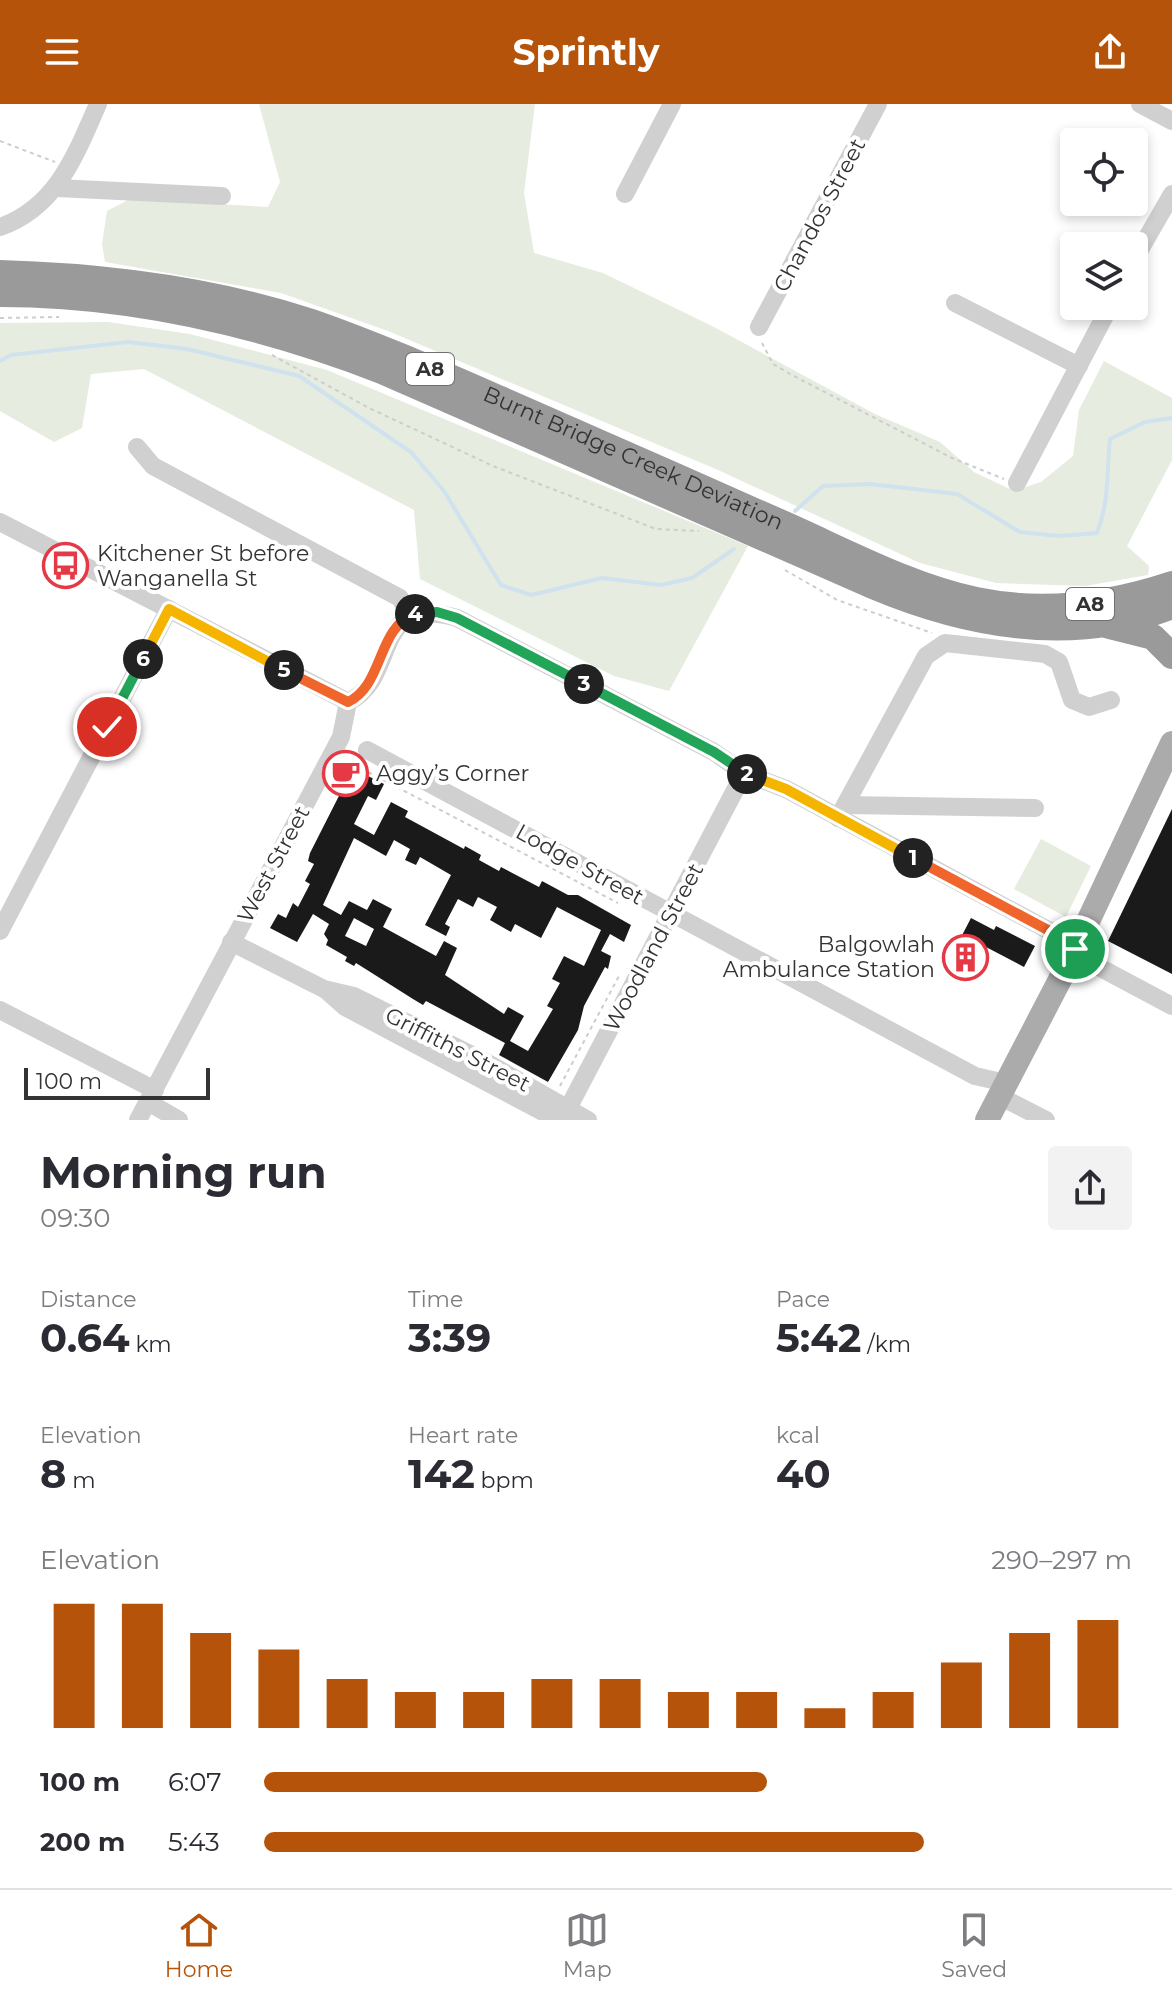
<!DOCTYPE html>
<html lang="en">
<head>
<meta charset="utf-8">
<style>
  :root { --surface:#fff; --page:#f2f2f3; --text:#2b2b33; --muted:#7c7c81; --line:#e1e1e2; --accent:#b45309 }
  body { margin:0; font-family:Montserrat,sans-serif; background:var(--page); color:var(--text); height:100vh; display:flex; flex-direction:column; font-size:30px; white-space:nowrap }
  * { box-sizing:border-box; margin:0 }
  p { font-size:26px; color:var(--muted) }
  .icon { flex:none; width:44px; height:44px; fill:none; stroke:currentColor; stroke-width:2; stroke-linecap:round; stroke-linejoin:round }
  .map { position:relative; height:1016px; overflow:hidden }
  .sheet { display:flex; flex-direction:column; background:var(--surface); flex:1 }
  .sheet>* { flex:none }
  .controls { position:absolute; left:1060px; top:24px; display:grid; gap:16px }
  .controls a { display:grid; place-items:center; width:88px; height:88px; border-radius:8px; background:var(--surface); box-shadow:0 4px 12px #0003; font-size:40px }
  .scale { position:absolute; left:24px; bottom:20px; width:186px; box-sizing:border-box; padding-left:8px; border:4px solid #333; border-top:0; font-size:22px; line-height:28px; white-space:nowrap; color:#333; -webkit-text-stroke:6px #fff; paint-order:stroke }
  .pin { position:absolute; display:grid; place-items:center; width:68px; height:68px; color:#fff; margin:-34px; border:4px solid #fff; border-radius:50%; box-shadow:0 2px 8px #0007 }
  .km { position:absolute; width:40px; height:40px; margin:-20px; border-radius:50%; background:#222; color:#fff; font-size:22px; line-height:40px; text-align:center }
  .round { display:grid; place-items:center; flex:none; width:84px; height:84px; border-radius:8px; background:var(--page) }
  .head { display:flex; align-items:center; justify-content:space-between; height:136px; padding:0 40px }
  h1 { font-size:44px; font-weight:700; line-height:60px }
  .metrics { display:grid; grid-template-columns:repeat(3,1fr); gap:12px; height:136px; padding:8px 40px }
  .metrics div { display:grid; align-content:center }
  .metrics b { font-size:40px; font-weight:700 }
  .metrics small { font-size:22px; font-weight:400 }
  .metrics p { font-size:22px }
  .chart { height:224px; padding:16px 40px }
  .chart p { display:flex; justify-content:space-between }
  .chart svg { width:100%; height:144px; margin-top:8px; stroke:var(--accent); stroke-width:6 }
  ul { padding:0 40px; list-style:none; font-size:26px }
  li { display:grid; grid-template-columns:128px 96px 1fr; align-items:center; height:60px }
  li i { height:20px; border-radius:10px; background:var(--accent) }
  header { display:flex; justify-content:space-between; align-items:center; height:104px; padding:0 40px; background:var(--accent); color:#fff; font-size:36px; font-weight:700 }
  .tab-bar { display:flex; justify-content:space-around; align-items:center; height:112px; border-top:2px solid var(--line); background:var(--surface); font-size:22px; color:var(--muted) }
  .tab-bar a { display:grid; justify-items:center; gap:4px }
  .tab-bar .on { color:var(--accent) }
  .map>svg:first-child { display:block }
  .green { fill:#e6ecdf }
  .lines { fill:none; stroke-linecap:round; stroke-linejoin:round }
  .stream { stroke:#cfe2ee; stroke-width:4 }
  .building { fill:#1a1a1a; fill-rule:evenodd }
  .path { stroke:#cdcdcd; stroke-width:2; stroke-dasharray:4 4; stroke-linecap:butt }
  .minor { stroke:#d0d0d0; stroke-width:18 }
  .major { stroke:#ababab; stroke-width:24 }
  .highway { stroke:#9a9a9a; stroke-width:26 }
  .split-1-casing { stroke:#fff; stroke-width:16 }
  .split-2-casing { stroke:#fff; stroke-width:16 }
  .split-3-casing { stroke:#fff; stroke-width:16 }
  .split-4-casing { stroke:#fff; stroke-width:16 }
  .split-5-casing { stroke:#fff; stroke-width:16 }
  .split-6-casing { stroke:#fff; stroke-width:16 }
  .split-7-casing { stroke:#fff; stroke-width:16 }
  .split-1 { stroke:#f0652b; stroke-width:10 }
  .split-2 { stroke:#f5b400; stroke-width:10 }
  .split-3 { stroke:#22a559; stroke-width:10 }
  .split-4 { stroke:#22a559; stroke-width:10 }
  .split-5 { stroke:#f0652b; stroke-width:10 }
  .split-6 { stroke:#f5b400; stroke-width:10 }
  .split-7 { stroke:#22a559; stroke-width:10 }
  .labels { text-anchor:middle; stroke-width:8; stroke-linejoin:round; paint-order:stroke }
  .shield { fill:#fff; stroke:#707070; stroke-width:2 }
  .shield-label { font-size:20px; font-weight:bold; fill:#333 }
  .street-label { font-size:22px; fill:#333; stroke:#fff }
  .poi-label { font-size:22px; fill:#333; stroke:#fff; text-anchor:start }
</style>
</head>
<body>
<header><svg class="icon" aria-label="menu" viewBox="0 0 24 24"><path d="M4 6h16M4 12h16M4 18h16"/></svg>Sprintly<svg class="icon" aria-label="share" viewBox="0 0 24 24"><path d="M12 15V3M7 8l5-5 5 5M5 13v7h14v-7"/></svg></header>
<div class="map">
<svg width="1172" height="1016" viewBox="0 0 1172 1016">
  <rect width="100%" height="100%" fill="#fff"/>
  <!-- green -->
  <g class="green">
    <polygon points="259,0 535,0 524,89 534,149 603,169 714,223 875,310 940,338 974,368 1014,387 1041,378 1073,352 1079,306 1104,257 1172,294 1172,356 1127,442 1149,462 1148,471 1085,482 996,479 920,459 718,366 388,227 281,189 105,158 102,140 107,107 130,95 268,103 280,78"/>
    <polygon points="108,218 190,230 327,266 748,442 669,587 614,572 420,475 414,406 144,265 91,270 82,324 54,338 0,307 0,219"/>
    <polygon points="1041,735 1091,762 1066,813 1014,785"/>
  </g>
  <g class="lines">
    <!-- stream -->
    <g class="stream">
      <polyline points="0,257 11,251 128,238 187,245 299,272 411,348 444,387 501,481 531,491 602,474 661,481 692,474 734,445"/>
      <path d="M795 407 823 382 870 380 957 390 1020 428 1059 432 1097 429C1110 395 1106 371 1110 335L1145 318 1172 314"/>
    </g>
  </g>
  <!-- building -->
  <g class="building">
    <path d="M350 663 384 680 376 696 368 692 354 720 374 731 391 698 408 707 405 713 464 745 465 742 481 751 479 756 499 767 501 763 539 783 542 777 568 791H578L631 821 624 838 610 830 601 847 611 852 608 865 605 863 599 874 584 902 578 926 548 978 499 951 505 939 426 897 423 901 413 895 356 859 354 862 345 857 347 853 326 841 328 836 324 830 329 820 313 810 297 838 270 824 278 810 286 814 293 799 298 803 310 780 305 777 314 760 308 757 310 749 345 680 337 676 342 665ZM354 734 386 752 394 736 410 745 405 756 416 761 420 753 451 771 425 821 446 832 450 823 445 820 458 795 473 803 478 793 497 803 490 816 511 828 515 820 541 834 557 803 601 826 584 862 564 852 552 875 560 879 547 902 553 905 528 947 510 937 524 912 508 903 504 910 445 871 457 844 444 837 436 852 383 823 392 805 373 795 367 806 349 797 341 811 323 801ZM354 814 374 825 366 842 345 832Z"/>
    <polygon points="1172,705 1172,870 1108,837"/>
    <polygon points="971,814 994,826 996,822 1035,842 1024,863 986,843 969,876 945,864"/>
  </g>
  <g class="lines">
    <!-- path -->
    <g class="path">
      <polyline points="0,37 55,58"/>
      <polyline points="0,214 59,213"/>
      <polyline points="762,239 773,260 790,270 952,354 1004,375"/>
      <polyline points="272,251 369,304 493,362 656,425 699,427"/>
      <polyline points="785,466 837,496 932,529"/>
      <polyline points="347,657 618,799"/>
      <polyline points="560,982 619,872"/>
    </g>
    <!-- minor -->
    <g class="minor">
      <polyline points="1140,0 1172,17"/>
      <polyline points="57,84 222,92"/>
      <polyline points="625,90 672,0"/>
      <path d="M0 123C57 103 76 50 98 0"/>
      <polyline points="1134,156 1172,90"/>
      <polyline points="955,199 1079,262"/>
      <polyline points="759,223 878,0"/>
      <polyline points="137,343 153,362 400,494 410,512"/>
      <polyline points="1017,379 1110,202"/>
      <polyline points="0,418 348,598"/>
      <path d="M348 598C400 574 369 489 457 514L714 648 744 669 786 685 1059 832 1097 862 1172 902"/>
      <polyline points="367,646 975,972 1006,979"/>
      <polyline points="845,701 1035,704"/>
      <polyline points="838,714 926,552 945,539 1045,550 1059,558 1072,596 1089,603 1111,596"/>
      <polyline points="0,827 169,505"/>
      <polyline points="231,838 324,885 354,892 486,958 588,1016"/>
      <polyline points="327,887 345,903 558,1016"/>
      <polyline points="0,906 155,986"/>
      <polyline points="999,992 1046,1016"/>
      <polyline points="148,998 179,1016"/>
      <polyline points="138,1016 341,633 348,598"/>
      <polyline points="562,1016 744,669"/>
    </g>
    <!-- major -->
    <polyline class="major" points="987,1016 1067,862 1172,639"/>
    <!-- highway -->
    <g class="highway">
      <path id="s1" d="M0 169C106 172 211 185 312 218 378 241 443 270 507 298 596 337 686 376 775 416 840 444 906 481 976 496 1043 510 1109 501 1172 480"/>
      <path d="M0 190C132 190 260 220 382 267L873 482C968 522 1073 541 1172 502"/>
      <polyline points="1109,522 1153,533 1172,552"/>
    </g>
  </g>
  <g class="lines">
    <defs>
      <polyline id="split-1" points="913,754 1059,832 1075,845"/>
      <polyline id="split-2" points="747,670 786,685 913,754"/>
      <polyline id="split-3" points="584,580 714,648 747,670"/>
      <polyline id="split-4" points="415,510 437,508 457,514 584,580"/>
      <path id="split-5" d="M284 566 348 598C384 581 377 523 415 510"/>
      <polyline id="split-6" points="143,555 169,505 284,566"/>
      <polyline id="split-7" points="107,623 143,555"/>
    </defs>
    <!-- split-1 casing -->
    <use href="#split-1" class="split-1-casing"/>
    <!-- split-2 casing -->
    <use href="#split-2" class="split-2-casing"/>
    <!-- split-3 casing -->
    <use href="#split-3" class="split-3-casing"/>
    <!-- split-4 casing -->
    <use href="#split-4" class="split-4-casing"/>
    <!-- split-5 casing -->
    <use href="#split-5" class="split-5-casing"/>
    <!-- split-6 casing -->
    <use href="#split-6" class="split-6-casing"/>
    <!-- split-7 casing -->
    <use href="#split-7" class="split-7-casing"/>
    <!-- split-1 -->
    <use href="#split-1" class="split-1"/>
    <!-- split-2 -->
    <use href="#split-2" class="split-2"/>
    <!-- split-3 -->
    <use href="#split-3" class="split-3"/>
    <!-- split-4 -->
    <use href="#split-4" class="split-4"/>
    <!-- split-5 -->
    <use href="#split-5" class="split-5"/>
    <!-- split-6 -->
    <use href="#split-6" class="split-6"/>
    <!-- split-7 -->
    <use href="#split-7" class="split-7"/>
  </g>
  <!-- icons -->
  <defs>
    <symbol id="bus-ring" viewBox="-11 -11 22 22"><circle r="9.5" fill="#fff" stroke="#e63946" stroke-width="1.5"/><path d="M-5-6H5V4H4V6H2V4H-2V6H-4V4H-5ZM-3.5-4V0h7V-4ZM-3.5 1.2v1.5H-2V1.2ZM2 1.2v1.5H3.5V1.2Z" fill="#e63946"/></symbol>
    <symbol id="cafe-ring" viewBox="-11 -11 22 22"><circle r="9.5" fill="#fff" stroke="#e63946" stroke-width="1.5"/><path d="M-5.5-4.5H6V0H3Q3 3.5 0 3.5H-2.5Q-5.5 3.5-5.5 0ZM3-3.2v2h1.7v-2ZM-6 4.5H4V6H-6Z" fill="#e63946"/></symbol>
    <symbol id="building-ring" viewBox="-11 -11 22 22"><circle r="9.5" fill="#fff" stroke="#e63946" stroke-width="1.5"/><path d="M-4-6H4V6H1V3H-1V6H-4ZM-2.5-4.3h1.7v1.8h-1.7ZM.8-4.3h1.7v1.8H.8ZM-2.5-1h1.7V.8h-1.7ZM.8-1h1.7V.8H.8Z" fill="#e63946"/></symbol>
  </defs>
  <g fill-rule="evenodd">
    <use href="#bus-ring" x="40" y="436" width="51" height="51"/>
    <use href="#cafe-ring" x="320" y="644" width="51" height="51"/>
    <use href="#building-ring" x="940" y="828" width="51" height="51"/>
  </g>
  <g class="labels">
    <!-- shield labels -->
    <g class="shield">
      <rect x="406" y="249" width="48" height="32" rx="6"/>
      <rect x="1066" y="484" width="48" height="32" rx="6"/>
    </g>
    <g class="shield-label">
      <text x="430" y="272">A8</text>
      <text x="1090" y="507">A8</text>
    </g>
    <!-- street labels -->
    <g class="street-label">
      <text transform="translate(819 111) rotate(-62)" y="8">Chandos Street</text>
      <text dy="8" stroke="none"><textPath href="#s1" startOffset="666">Burnt Bridge Creek Deviation</textPath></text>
      <text transform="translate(273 760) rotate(-62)" y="8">West Street</text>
      <text transform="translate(580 760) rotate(29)" y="8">Lodge Street</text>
      <text transform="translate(653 843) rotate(-62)" y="8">Woodland Street</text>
      <text transform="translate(458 945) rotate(27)" y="8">Griffiths Street</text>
    </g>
    <!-- poi labels -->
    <g class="poi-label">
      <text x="97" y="457">Kitchener St before<tspan x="97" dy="25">Wanganella St</tspan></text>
      <text x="376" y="677">Aggy’s Corner</text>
      <text x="935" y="848" text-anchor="end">Balgowlah<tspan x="935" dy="25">Ambulance Station</tspan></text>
    </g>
  </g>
</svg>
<div class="controls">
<a><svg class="icon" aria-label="locate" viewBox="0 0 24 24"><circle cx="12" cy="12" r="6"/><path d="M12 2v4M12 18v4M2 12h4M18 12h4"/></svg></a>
<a><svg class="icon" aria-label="layers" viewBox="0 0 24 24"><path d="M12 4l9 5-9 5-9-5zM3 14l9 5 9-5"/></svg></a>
</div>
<div class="scale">100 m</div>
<div class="pin" style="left:1075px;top:845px;background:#1e9e55"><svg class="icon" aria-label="arrive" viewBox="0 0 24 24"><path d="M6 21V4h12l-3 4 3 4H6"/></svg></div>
<div class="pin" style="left:107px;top:623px;background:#d93025"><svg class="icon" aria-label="check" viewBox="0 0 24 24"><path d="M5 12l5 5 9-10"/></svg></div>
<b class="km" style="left:913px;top:754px">1</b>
<b class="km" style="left:747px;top:670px">2</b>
<b class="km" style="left:584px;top:580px">3</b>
<b class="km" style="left:415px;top:510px">4</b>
<b class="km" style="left:284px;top:566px">5</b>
<b class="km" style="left:143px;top:555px">6</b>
</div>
<section class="sheet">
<div class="head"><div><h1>Morning run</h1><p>09:30</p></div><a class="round"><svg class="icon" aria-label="share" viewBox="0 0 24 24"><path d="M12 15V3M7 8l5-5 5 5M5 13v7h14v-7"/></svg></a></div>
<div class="metrics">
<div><p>Distance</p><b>0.64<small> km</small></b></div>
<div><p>Time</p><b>3:39</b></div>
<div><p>Pace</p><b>5:42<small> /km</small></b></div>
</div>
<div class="metrics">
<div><p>Elevation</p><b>8<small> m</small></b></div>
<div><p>Heart rate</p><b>142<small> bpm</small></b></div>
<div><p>kcal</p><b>40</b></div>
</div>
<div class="chart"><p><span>Elevation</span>290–297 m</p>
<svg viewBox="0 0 160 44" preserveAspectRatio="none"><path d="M5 44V6M15 44V6M25 44V15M35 44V20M45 44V29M55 44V33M65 44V33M75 44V29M85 44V29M95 44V33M105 44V33M115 44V38M125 44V33M135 44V24M145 44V15M155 44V11"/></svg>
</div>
<ul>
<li><b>100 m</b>6:07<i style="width:58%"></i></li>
<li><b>200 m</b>5:43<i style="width:76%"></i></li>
</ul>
</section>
<nav class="tab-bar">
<a class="on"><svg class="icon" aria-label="home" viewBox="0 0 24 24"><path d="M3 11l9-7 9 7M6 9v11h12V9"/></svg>Home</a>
<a><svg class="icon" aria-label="map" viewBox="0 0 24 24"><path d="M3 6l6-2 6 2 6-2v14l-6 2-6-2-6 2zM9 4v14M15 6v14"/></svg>Map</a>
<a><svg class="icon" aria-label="saved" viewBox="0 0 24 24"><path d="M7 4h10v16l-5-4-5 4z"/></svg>Saved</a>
</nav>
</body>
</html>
